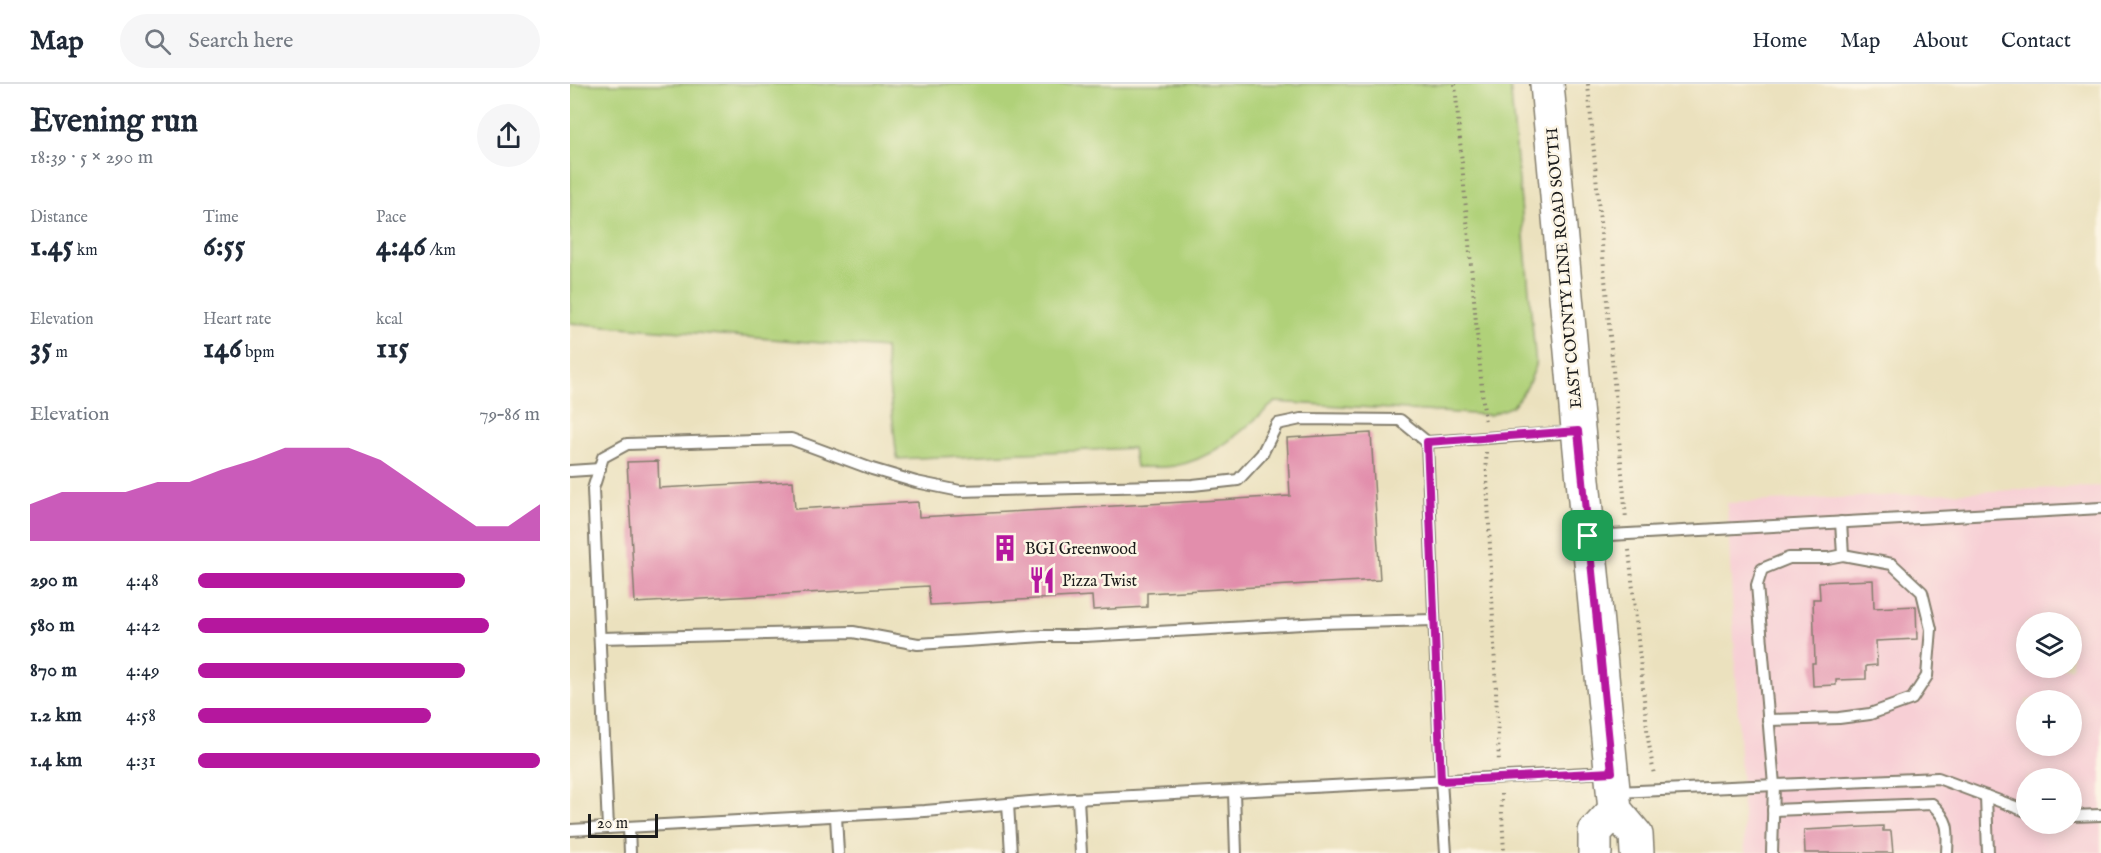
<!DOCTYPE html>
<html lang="en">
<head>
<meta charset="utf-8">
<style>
  :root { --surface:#fff; --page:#f6f6f7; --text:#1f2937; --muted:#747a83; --line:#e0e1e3; --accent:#b5179e }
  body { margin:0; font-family:"IM FELL English",serif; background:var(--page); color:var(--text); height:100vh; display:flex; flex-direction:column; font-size:22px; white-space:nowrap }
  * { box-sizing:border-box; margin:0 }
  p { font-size:20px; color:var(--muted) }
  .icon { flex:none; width:33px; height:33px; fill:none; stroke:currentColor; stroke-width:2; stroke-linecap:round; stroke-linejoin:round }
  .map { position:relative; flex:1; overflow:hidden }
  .panel { display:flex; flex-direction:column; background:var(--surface); width:570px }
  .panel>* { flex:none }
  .controls { position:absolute; left:1446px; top:528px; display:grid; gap:12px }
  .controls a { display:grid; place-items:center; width:66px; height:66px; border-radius:50%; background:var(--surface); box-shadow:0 3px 15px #0003; font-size:30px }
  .scale { position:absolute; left:18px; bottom:15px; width:70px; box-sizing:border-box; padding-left:6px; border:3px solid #1c1c1c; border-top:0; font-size:16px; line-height:21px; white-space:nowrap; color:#1c1c1c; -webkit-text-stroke:4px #fcf5e5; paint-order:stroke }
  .pin { position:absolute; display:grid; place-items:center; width:51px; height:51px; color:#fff; margin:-26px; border-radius:12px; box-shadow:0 3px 9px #0006 }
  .round { display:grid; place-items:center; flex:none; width:63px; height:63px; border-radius:32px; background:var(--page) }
  .headline { display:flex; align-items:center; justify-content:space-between; height:102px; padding:0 30px }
  h1 { font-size:33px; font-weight:700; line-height:45px }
  .figures { display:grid; grid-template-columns:repeat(3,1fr); gap:9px; height:102px; padding:6px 30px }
  .figures div { display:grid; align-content:center }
  .figures b { font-size:30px; font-weight:700 }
  .figures small { font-size:16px; font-weight:400 }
  .figures p { font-size:16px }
  .chart { height:168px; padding:12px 30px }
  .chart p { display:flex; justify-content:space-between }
  .chart svg { width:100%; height:108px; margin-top:6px; fill:var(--accent); opacity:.7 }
  ul { padding:0 30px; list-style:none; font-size:20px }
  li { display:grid; grid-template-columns:96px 72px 1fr; align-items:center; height:45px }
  li i { height:15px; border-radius:8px; background:var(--accent) }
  header { display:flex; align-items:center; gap:36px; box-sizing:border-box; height:84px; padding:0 30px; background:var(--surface); border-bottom:2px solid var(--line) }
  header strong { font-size:28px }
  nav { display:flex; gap:33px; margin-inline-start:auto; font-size:21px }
  .search { width:420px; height:54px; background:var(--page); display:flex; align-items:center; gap:15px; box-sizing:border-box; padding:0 21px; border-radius:33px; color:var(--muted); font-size:22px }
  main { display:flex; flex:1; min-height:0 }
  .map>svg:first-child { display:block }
  .built { fill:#f7cfd5; fill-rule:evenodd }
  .green { fill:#b0d179; stroke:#66764a; stroke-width:1.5 }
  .building { fill:#e28eac }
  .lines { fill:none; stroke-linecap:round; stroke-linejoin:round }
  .service-casing { stroke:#847e6d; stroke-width:14 }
  .primary-casing { stroke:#847e6d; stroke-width:36 }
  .path { stroke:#847e6d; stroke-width:4; stroke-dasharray:1.5 4.5; stroke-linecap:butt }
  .service { stroke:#fff; stroke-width:10 }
  .primary { stroke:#fff; stroke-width:33 }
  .route-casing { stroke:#fff; stroke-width:12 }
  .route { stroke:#b5179e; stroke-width:8 }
  .labels { text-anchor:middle; stroke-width:5; stroke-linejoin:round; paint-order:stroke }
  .street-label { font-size:16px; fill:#1c1c1c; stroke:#fcf5e5 }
  .poi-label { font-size:16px; fill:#1c1c1c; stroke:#fcf5e5; text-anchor:start }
</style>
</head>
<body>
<header>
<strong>Map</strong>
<div class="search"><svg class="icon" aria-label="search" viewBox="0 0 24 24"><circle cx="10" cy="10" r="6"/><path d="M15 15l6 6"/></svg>Search here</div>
<nav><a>Home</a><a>Map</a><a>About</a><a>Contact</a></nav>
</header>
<main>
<section class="panel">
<div class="headline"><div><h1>Evening run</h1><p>18:39 · 5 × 290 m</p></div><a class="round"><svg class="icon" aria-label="share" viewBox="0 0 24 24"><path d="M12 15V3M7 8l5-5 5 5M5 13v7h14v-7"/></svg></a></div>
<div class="figures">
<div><p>Distance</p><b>1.45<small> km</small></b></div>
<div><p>Time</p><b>6:55</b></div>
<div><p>Pace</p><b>4:46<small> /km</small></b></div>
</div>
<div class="figures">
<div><p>Elevation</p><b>35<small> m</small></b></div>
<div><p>Heart rate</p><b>146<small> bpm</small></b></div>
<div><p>kcal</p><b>115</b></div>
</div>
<div class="chart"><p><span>Elevation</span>79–86 m</p>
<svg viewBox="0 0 160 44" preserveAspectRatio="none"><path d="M0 44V29L10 24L20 24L30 24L40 20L50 20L60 15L70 11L80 6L90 6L100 6L110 11L120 20L130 29L140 38L150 38L160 29V44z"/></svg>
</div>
<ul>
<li><b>290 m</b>4:48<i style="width:78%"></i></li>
<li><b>580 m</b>4:42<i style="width:85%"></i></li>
<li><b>870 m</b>4:49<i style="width:78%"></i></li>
<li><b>1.2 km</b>4:58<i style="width:68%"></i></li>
<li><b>1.4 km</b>4:31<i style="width:100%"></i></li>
</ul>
</section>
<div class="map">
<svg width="1531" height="769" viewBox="0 0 1531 769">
  <rect width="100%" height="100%" fill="#fcf5e5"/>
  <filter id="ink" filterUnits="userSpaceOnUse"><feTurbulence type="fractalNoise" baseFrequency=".0167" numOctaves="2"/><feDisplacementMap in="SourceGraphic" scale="12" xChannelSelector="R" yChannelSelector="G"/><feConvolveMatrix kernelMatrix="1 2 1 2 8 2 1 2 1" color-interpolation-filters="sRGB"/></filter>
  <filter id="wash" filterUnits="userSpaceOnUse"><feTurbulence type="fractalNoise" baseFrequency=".008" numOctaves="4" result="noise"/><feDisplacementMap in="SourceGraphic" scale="24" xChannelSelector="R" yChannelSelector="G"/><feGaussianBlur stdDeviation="1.35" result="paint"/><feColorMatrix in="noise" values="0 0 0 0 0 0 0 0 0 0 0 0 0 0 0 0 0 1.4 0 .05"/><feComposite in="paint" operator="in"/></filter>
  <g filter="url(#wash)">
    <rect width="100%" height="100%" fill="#ebe1be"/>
    <!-- built -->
    <path class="built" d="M1531 402V769H1175L1157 419ZM1456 538H1502V584H1456ZM1456 616H1502V662H1456ZM1456 694H1502V740H1456Z"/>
    <!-- green -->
    <path class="green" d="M0 0H940L966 282 957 303 943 322 920 331 705 318C675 344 645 375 604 382 591 384 578 383 566 383L563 364 327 375 315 264 0 239Z"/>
    <g id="blocks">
      <!-- building -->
      <g class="building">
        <polygon points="801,349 810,496 577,509 577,523 523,526 522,512 360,521 358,502 65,519 57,378 88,377 89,404 223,397 225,425 348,418 349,433 720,412 717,354"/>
        <polygon points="1303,496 1304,524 1346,522 1347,555 1306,557 1307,581 1296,582 1296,595 1266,596 1266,601 1243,602 1242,579 1245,579 1243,515 1250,515 1249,498"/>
        <polygon points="1313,742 1313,747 1321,747 1323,769 1235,769 1234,746"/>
      </g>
    </g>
  </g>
  <g filter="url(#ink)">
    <use href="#blocks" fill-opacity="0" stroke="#847e6d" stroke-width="1.5"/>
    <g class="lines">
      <defs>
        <g id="service">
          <polyline points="0,387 30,385"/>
          <polyline points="1022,452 1531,424"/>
          <polyline points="30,554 283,548 348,560 473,552 515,552 751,539 864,536"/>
          <polyline points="1198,636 1269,634 1300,630 1342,615 1357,592 1361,545 1352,508 1322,480 1273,471"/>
          <polyline points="664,708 666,769"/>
          <polyline points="1046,708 1368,694 1456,727"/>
          <polyline points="1416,712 1418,769"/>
          <polyline points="508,715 511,769"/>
          <polyline points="438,720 441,769"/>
          <path d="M1203 726 1362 720C1380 738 1378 745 1377 769"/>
          <polyline points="266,732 268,769"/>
          <polyline points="1502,732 1531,731"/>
          <polyline points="59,743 60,769"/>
          <polyline points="38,744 23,405 33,373 57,360 221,355 302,385 346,398 390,407 623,401 668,396 692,370 707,340 731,335 830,336 857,358"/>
          <polyline points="0,746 355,727 484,716 1038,688"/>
          <polyline points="876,769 871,697 857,358 1005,348"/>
          <polyline points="1202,769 1204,701 1187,501 1192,485 1219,474 1258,474 1273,471 1271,438"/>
        </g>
        <g id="primary">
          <polyline points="977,0 1007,334 1045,726 1066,751 1067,769"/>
          <polyline points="1025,769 1025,748 1045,726"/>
        </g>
      </defs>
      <!-- service casing -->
      <use href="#service" class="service-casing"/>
      <!-- primary casing -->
      <use href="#primary" class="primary-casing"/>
      <!-- path -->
      <g class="path">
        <polyline points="885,0 915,340"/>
        <polyline points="1018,0 1056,435"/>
        <polyline points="916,368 929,679"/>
        <polyline points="1059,466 1078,654 1084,691"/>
        <polyline points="931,710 934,769"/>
      </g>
      <!-- service -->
      <use href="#service" class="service"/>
      <!-- primary -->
      <use href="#primary" class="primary"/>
    </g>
  </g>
  <g class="lines" filter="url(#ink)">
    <defs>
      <polygon id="route" points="1008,347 1042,688 871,697 857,358"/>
    </defs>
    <!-- route casing -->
    <use href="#route" class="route-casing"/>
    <!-- route -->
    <use href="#route" class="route"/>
  </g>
  <!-- icons -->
  <defs>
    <symbol id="building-bare" viewBox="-9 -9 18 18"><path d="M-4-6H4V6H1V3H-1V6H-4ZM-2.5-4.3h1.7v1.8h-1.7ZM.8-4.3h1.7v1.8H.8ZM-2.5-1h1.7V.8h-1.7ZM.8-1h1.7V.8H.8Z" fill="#b5179e" stroke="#fcf5e5" stroke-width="2.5" paint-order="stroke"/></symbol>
    <symbol id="restaurant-bare" viewBox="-9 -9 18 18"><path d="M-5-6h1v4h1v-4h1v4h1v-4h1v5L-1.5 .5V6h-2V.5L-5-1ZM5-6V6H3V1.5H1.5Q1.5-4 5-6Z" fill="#b5179e" stroke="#fcf5e5" stroke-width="2.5" paint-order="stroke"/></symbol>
  </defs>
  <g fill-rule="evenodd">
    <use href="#building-bare" x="416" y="445" width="38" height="38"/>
    <use href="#restaurant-bare" x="453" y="477" width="38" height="38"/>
  </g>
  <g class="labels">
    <!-- street labels -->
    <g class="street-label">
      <text transform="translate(993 184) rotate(-95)" y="6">EAST COUNTY LINE ROAD SOUTH</text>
    </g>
    <!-- poi labels -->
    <g class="poi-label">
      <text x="455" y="470">BGI Greenwood</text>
      <text x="492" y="502">Pizza Twist</text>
    </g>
  </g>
</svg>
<div class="controls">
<a><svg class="icon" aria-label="layers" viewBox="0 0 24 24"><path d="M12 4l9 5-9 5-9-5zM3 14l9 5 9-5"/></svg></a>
<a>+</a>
<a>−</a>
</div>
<div class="scale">20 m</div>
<div class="pin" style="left:1018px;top:452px;background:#1e9e55"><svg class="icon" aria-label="arrive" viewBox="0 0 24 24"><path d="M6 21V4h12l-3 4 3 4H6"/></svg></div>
</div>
</main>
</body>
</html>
